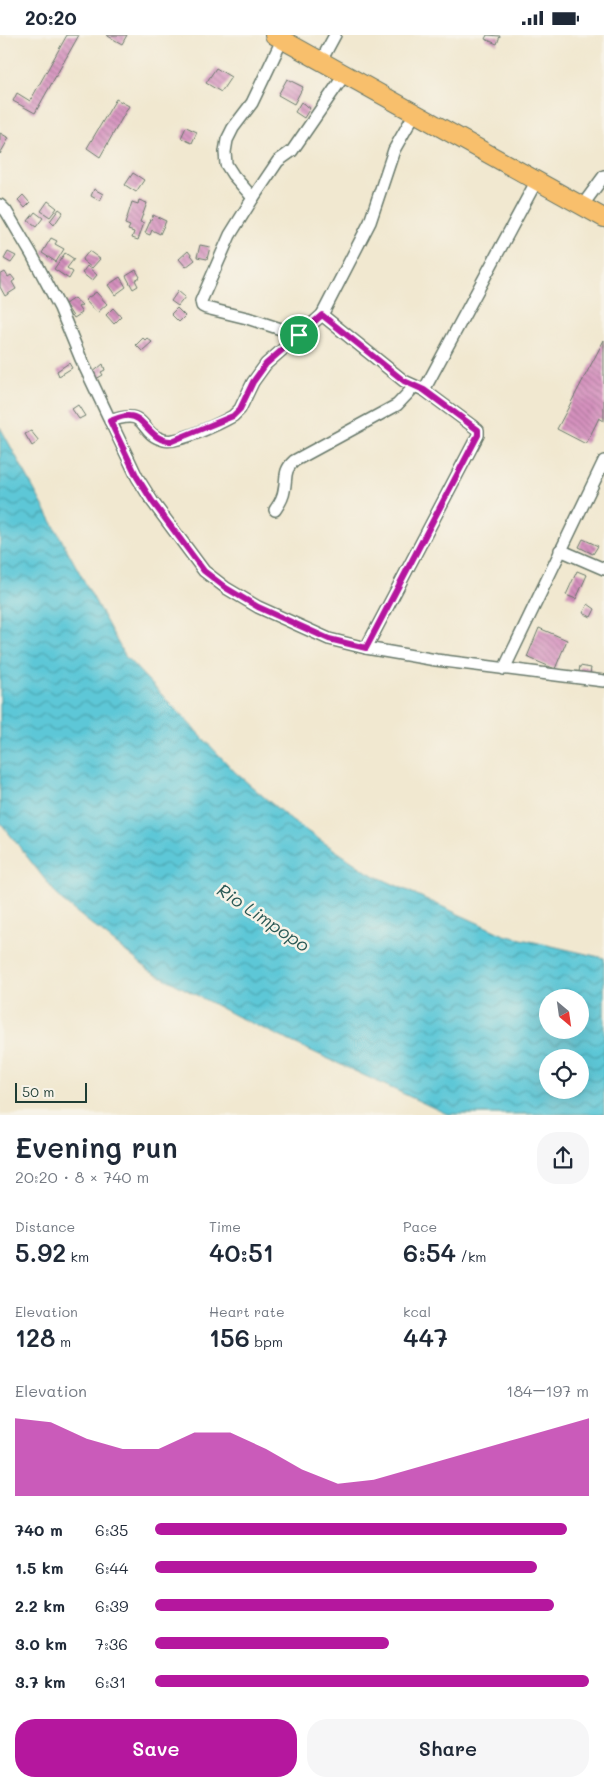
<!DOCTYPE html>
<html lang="en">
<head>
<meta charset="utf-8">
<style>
  :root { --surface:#fff; --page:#f6f6f7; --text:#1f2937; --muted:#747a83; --accent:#b5179e }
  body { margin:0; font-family:Mali,sans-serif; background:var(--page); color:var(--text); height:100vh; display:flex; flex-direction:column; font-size:19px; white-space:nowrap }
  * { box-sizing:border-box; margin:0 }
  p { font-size:16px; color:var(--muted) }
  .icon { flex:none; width:28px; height:28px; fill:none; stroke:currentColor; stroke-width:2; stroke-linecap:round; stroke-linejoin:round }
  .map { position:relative; height:1080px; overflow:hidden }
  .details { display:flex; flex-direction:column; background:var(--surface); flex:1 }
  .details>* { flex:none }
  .needle { width:32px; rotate:151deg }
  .fabs { position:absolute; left:539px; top:954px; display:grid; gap:10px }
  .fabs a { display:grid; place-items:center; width:50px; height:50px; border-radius:50%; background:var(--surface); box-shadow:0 5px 20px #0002; font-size:25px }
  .scale { position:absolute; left:15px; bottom:12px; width:72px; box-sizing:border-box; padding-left:5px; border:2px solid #1f3d34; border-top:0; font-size:14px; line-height:18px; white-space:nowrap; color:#1f3d34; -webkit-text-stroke:4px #f7f3e8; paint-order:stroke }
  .pin { position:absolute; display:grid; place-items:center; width:42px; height:42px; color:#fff; margin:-21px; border:2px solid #fff; border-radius:50%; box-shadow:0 1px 5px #0007 }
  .round { display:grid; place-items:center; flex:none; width:52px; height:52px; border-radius:20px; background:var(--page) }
  .headline { display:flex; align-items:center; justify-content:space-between; height:85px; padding:0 15px }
  h1 { font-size:28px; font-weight:600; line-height:38px }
  .figures { display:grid; grid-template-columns:repeat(3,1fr); gap:8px; height:85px; padding:5px 15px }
  .figures div { display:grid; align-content:center }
  .figures b { font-size:25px; font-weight:600 }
  .figures small { font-size:14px; font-weight:400 }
  .figures p { font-size:14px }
  .chart { height:140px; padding:10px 15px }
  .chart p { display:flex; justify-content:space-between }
  .chart svg { width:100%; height:90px; margin-top:5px; fill:var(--accent); opacity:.7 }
  .primary-button { display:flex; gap:10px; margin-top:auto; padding:10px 15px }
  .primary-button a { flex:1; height:58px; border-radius:20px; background:var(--accent); color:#fff; font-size:20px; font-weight:600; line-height:58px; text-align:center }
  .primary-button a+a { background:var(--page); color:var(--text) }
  ul { padding:0 15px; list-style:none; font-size:16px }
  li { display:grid; grid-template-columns:80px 60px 1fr; align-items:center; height:38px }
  li i { height:12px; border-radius:6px; background:var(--accent) }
  .status { display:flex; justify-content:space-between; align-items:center; height:35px; padding:0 25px; background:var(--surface); direction:ltr }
  .status svg { height:14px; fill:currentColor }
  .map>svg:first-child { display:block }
  .water { fill:url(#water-waves); stroke:#3e8286; fill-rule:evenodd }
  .building { fill:url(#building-back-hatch) }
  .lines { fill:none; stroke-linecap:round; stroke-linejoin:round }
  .minor-casing { stroke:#68796b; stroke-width:14 }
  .trunk-casing { stroke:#68796b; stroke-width:20 }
  .minor { stroke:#fff; stroke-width:11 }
  .trunk { stroke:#f8bf6c; stroke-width:18 }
  .route-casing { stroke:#fff; stroke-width:10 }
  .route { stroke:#b5179e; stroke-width:6 }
  .labels { text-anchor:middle; stroke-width:5; stroke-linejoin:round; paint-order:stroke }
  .water-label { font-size:18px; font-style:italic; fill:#2b5955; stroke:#f7f3e8 }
</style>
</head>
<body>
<div class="status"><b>20:20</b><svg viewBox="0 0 49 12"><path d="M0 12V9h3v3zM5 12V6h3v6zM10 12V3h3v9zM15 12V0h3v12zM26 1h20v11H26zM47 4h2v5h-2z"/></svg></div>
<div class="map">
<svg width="604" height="1080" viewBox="0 0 604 1080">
  <defs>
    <pattern id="water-waves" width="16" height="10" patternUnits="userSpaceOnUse" patternTransform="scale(1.25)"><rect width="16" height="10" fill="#5dc7d7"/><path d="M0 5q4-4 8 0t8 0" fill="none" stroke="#4ca3af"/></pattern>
    <pattern id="building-back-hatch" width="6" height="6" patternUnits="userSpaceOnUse" patternTransform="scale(1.25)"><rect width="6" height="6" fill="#d591be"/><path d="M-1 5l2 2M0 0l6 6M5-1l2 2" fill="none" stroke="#ac789b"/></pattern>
  </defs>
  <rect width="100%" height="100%" fill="#f7f3e8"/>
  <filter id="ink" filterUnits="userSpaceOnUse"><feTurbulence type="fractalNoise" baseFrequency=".02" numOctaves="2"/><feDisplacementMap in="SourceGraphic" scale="10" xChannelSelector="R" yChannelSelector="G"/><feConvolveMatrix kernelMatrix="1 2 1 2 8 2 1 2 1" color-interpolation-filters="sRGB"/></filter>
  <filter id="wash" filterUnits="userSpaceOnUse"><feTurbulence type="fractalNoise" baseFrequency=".0096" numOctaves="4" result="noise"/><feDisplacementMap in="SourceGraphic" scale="20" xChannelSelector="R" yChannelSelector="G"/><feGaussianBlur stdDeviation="1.12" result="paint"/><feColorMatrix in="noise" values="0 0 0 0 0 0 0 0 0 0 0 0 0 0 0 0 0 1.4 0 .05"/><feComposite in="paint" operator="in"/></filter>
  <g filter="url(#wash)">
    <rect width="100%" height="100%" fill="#f1e8d0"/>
    <!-- water -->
    <path class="water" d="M0 392 125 621 236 738 292 786 369 838 504 900 604 923V1079H447L236 981 149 935 61 865 0 787ZM548 962H580V995H548ZM548 1022H580V1055H548Z"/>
    <g id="blocks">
      <!-- building -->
      <g class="building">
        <polygon points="67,0 79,0 35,78 13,66 17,58 30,66"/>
        <polygon points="106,0 127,0 122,9"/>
        <polygon points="487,0 500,1 497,9 485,4"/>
        <polygon points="216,33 231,42 221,57 206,48"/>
        <polygon points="287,44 303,52 294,69 278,60"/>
        <polygon points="116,64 129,71 100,122 87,113"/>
        <polygon points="301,67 310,73 304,83 295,77"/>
        <polygon points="186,92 197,97 192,108 181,103"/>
        <polygon points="0,98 9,103 0,119"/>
        <polygon points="133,138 144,145 136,157 125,150"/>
        <polygon points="94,154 103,159 100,166 91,161"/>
        <polygon points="23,160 30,168 25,173 18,165"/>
        <polygon points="139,165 147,168 140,187 144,188 138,205 132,203 134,197 128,195 130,191 125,189 132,167 138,169"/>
        <polygon points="48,166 57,173 50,182 41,176"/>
        <polygon points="59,174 63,177 54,190 50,186"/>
        <polygon points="35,177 43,183 36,192 28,186"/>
        <polygon points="153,180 166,186 160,199 152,195 150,200 145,198"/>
        <polygon points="51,203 57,206 55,209 64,214 56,227 42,218"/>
        <polygon points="200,210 210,212 207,224 197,222"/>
        <polygon points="89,216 100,224 92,233 82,225"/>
        <polygon points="188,216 195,225 186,232 179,224"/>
        <polygon points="8,217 16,221 11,228 4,224"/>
        <polygon points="65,218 74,224 67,233 73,237 69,244 54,234"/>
        <polygon points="87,231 97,240 92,246 82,238"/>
        <polygon points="136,235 140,242 135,245 138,251 133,254 126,241"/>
        <polygon points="5,237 8,242 11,240 15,245 12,247 16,254 5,261 0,252 0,240"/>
        <polygon points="120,242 126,252 115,260 108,250"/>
        <polygon points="178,256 185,262 178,271 171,266"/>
        <polygon points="96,257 107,269 97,278 85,265"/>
        <polygon points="74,263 82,270 78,272 82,278 74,283 65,269"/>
        <polygon points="113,273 121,282 114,289 106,280"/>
        <polygon points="177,273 185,281 179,287 171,279"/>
        <polygon points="143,303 145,305 147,303 152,307 142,316 136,310"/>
        <polygon points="604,305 604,386 599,383 586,409 557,394"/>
        <polygon points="69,328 72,333 59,341 57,336"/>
        <polygon points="103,329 105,335 101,337 103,340 96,344 92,338"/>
        <polygon points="78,370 85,381 79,384 72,374"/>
        <polygon points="31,396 39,406 32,411 25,399"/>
        <polygon points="583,504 598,511 593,519 579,512"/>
        <polygon points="577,536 587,540 576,564 566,560"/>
        <polygon points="588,569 595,574 591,582 583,578"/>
        <polygon points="539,593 567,605 555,634 527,622"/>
        <polygon points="580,631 591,633 590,639 579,637"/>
      </g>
    </g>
  </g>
  <g filter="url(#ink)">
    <use href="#blocks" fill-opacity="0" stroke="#68796b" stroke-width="1"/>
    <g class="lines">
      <defs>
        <g id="minor">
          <polyline points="321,26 335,0"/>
          <polyline points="253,163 233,140 226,129 225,117 227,105 233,93 252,68 282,5"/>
          <polyline points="0,170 6,176 32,220 60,273 81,324 137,442 152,466 204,536 226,553 258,572 329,604 366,613 436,625 604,646"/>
          <polyline points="582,171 604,141"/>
          <polyline points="322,280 404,346 424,355 478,395 478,400 366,613"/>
          <polyline points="299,300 247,283 206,273 202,271 201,266 230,200 253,163 278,126 292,116 345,39"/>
          <polyline points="424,355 537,145"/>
          <path d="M110 386C151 372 136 398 164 405 177 409 221 388 233 381L240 374 253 347 266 329 322 280 370 187 394 115 415 78"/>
          <path d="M275 475C279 469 283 464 284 456 287 443 283 436 294 426L397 370 414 352"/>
          <polyline points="560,515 604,534"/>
          <polyline points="504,634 604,426"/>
        </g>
        <polyline id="trunk" points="274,0 604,183"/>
      </defs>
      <!-- minor casing -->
      <use href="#minor" class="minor-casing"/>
      <!-- trunk casing -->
      <use href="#trunk" class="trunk-casing"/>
      <!-- minor -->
      <use href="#minor" class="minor"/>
      <!-- trunk -->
      <use href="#trunk" class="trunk"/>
    </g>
  </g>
  <g class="lines" filter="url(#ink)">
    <defs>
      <path id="route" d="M322 280 404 346 424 355 478 395V400L366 613 329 604 258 572 226 553 204 536 152 466 137 442 110 386C116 384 123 380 129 381 145 381 150 407 172 406L233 381 240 374 253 347 266 329Z"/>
    </defs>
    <!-- route casing -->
    <use href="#route" class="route-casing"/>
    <!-- route -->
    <use href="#route" class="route"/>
  </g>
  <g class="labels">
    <!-- water labels -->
    <g class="water-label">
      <text transform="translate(263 883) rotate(34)" y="6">Rio Limpopo</text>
    </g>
  </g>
</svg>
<div class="fabs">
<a><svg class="needle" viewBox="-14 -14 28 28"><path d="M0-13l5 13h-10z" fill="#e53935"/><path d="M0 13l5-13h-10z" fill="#747a83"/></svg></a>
<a><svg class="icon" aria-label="locate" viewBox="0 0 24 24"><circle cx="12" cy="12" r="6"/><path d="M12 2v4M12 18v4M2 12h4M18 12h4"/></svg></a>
</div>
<div class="scale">50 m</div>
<div class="pin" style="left:299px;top:300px;background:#1e9e55"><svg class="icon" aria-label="arrive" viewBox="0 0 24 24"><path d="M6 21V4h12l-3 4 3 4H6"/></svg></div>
</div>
<section class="details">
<div class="headline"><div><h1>Evening run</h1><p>20:20 · 8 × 740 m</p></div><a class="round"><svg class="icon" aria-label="share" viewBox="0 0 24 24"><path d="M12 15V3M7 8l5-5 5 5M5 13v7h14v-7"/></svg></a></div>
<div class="figures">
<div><p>Distance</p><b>5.92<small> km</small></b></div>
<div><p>Time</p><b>40:51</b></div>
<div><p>Pace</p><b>6:54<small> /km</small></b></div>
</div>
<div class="figures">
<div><p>Elevation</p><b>128<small> m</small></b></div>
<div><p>Heart rate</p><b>156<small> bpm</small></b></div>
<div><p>kcal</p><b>447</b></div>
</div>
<div class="chart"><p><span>Elevation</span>184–197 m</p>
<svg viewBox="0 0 160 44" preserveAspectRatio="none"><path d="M0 44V6L10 8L20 16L30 21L40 21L50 13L60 13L70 21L80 31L90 38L100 36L110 31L120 26L130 21L140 16L150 11L160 6V44z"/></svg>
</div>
<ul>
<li><b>740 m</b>6:35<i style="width:95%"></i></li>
<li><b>1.5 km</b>6:44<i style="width:88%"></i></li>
<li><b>2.2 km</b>6:39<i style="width:92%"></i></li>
<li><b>3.0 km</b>7:36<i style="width:54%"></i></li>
<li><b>3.7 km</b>6:31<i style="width:100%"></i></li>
</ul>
<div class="primary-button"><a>Save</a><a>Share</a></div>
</section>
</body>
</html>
